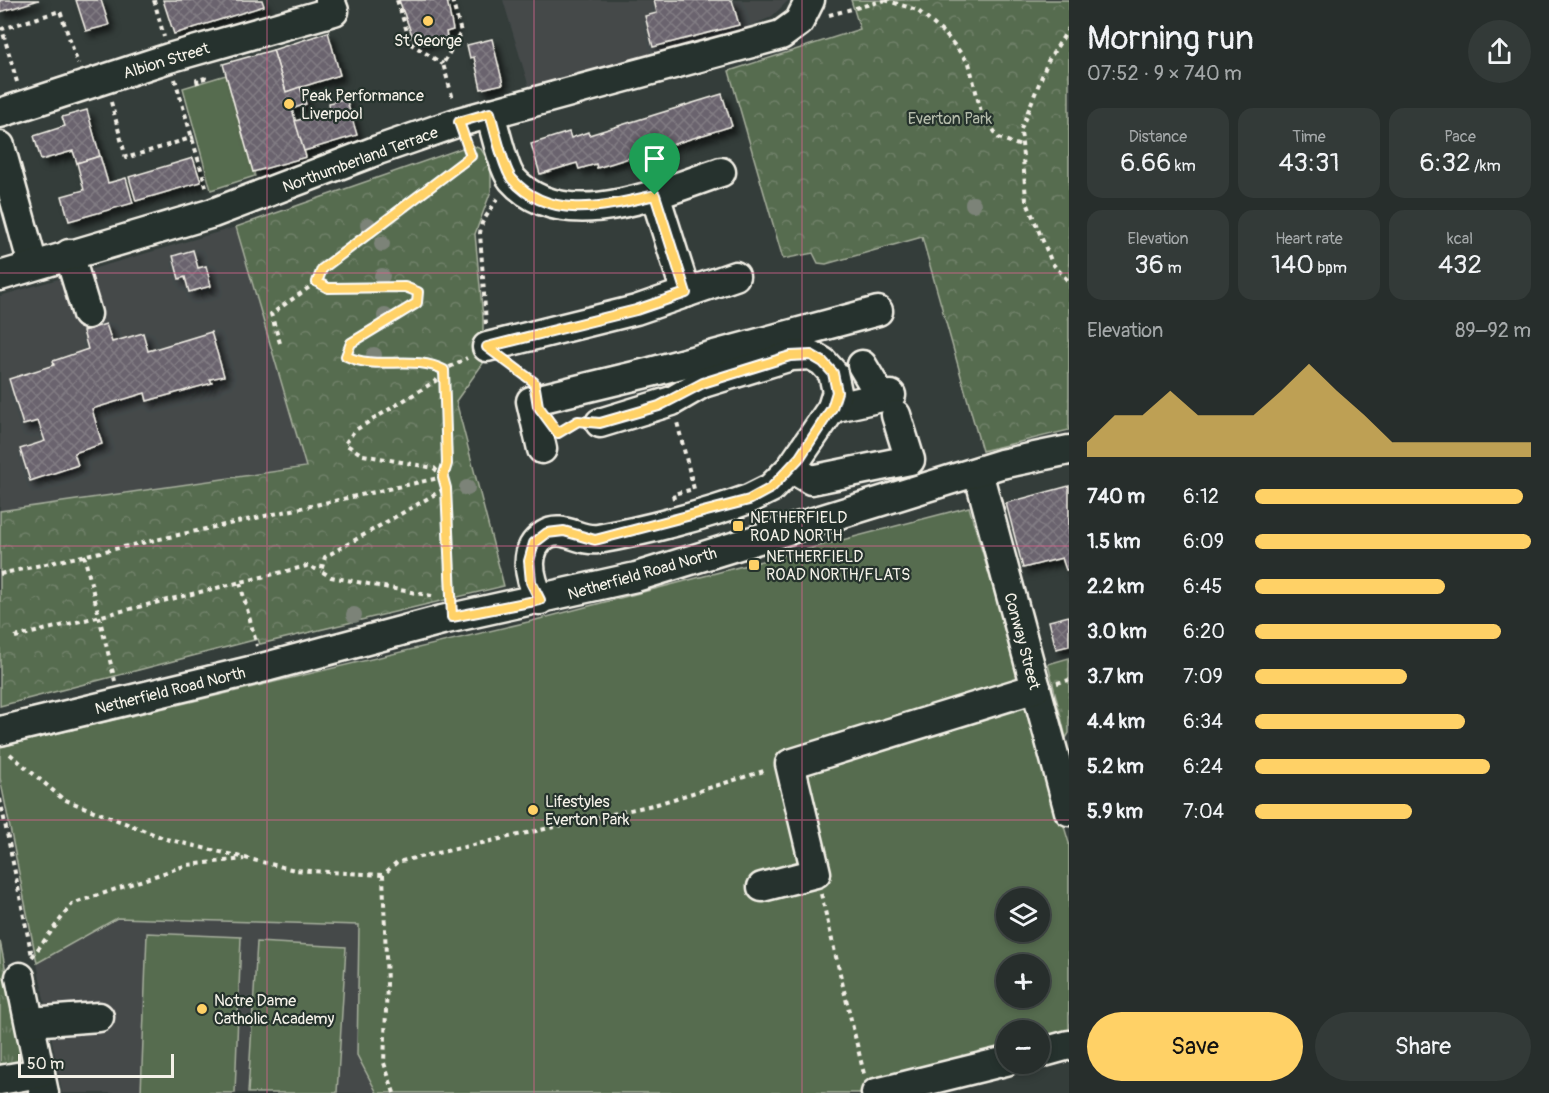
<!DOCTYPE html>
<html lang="en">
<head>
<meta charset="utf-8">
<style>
  :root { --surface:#272e2c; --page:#333a38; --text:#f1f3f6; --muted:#a4a8a9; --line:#434a48; --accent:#ffd166 }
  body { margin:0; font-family:Pangolin,sans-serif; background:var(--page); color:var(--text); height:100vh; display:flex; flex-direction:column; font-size:22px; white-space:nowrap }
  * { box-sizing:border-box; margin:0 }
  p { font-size:20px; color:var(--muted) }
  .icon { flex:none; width:33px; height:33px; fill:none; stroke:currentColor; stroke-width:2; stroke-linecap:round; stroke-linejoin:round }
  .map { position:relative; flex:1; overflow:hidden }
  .side { display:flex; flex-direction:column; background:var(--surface); width:480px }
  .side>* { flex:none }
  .buttons { position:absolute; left:996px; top:888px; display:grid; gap:12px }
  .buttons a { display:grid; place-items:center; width:54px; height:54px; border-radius:50%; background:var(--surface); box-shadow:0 3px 9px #0003,0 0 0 2px var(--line); font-size:30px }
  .scale { position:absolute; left:18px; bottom:15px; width:156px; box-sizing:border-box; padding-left:6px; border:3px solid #f4f1e8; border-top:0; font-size:16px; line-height:21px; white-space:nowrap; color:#f4f1e8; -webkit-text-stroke:4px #26332d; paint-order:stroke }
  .pin { position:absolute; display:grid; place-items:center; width:51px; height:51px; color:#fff; margin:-62px -26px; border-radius:50% 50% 50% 0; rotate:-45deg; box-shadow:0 0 6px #0007 }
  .pin .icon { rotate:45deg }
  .round { display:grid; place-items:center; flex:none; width:63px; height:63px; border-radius:32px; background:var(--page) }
  .head { display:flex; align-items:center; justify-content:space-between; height:102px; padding:0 18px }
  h1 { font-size:33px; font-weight:600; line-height:45px }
  .figures { display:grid; grid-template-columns:repeat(3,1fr); gap:9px; height:102px; padding:6px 18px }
  .figures div { display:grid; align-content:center; border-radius:15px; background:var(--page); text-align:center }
  .figures b { font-size:26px; font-weight:600 }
  .figures small { font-size:16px; font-weight:400 }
  .figures p { font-size:16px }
  .chart { height:168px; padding:12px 18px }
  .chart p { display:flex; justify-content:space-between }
  .chart svg { width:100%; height:108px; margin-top:6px; fill:var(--accent); opacity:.7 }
  .cta { display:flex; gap:12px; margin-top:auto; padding:12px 18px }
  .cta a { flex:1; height:69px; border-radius:36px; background:var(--accent); color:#111; font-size:24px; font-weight:600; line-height:69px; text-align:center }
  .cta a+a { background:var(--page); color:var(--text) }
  ul { padding:0 18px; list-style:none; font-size:20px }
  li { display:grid; grid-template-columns:96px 72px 1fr; align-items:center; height:45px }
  li i { height:15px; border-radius:8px; background:var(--accent) }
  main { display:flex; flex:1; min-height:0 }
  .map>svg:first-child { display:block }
  .built { fill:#44494a }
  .grass { fill:url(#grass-tufts); stroke:#a6ae9c; stroke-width:1.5 }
  .forest { fill:url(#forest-crowns); stroke:#a6ae9c; stroke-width:1.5 }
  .pitch { fill:#576c50; stroke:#a6ae9c; stroke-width:1.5; fill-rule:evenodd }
  .building { fill:url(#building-cross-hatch); stroke:#f4f1e8; stroke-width:1.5; filter:url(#shadow) }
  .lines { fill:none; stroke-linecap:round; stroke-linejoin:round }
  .minor-casing { stroke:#f4f1e8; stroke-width:33 }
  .path { stroke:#f4f1e8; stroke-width:4; stroke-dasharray:4.5 4.5; stroke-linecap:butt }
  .minor { stroke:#26332d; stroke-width:28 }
  .tree { fill:#7b8378 }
  .route-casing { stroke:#fff; stroke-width:12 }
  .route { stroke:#ffd166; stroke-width:8 }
  .grid { fill:none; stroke:#d4648c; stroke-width:1.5; stroke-opacity:0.55 }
  .poi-dot { fill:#ffd166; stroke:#26332d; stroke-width:2 }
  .labels { text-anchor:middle; stroke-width:4.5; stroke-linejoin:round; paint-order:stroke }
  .poi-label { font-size:16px; fill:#f4f1e8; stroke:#26332d; text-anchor:start }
  .street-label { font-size:16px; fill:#f4f1e8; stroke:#26332d }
  .park-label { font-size:16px; fill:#b5bcab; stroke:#26332d }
</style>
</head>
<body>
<main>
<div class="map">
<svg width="1069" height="1093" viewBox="0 0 1069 1093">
  <defs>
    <pattern id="grass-tufts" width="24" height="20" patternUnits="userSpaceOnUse" patternTransform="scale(1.5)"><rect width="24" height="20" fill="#576c50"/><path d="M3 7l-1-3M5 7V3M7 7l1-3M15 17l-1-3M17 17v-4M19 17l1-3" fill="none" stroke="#708169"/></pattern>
    <pattern id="forest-crowns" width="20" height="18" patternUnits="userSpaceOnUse" patternTransform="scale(1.5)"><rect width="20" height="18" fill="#576c50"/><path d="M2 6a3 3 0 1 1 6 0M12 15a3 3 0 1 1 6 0" fill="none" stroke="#708169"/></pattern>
    <pattern id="building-cross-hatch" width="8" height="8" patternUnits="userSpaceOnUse" patternTransform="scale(1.5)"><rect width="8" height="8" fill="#6b646e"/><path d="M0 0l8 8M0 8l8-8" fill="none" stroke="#817b83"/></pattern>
    <filter id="shadow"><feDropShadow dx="5.5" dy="5.5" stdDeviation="3" flood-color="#0009"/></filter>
  </defs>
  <rect width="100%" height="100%" fill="#343d3a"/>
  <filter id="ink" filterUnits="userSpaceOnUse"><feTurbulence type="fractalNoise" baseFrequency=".0167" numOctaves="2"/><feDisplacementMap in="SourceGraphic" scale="12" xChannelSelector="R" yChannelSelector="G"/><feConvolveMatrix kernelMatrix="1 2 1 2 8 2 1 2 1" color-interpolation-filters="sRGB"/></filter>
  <g filter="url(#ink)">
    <!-- built -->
    <g class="built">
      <polygon points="503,0 789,0 771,17 748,27 529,87"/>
      <polygon points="236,227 306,467 0,511 0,296"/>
      <polygon points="117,918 359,925 357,1055 377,1093 62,1093 37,963"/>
    </g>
    <!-- grass -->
    <polygon class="grass" points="0,941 24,1064 0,1069"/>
    <!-- forest -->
    <g class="forest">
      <polygon points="851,0 1069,0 1069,430 982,451 922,237 826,264 818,263 813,253 783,259 729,71 860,29"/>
      <polygon points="471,145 481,149 491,165 491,191 475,234 483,318 483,345 489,355 456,401 504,586 260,644 258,639 0,706 0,511 306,467 236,227"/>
      <polygon points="1069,658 1069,733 1066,738 1048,664"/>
    </g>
    <!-- pitch -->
    <g class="pitch">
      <polygon points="226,75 255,176 211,190 183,88"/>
      <path d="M969 507 1069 843V1040L1040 1048V1030H1006V1056L861 1093H377L357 1055 359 925 117 918 37 963 0 778V747L528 622ZM1006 898H1040V932H1006ZM1006 964H1040V998H1006Z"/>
      <polygon points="147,933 241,937 235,1093 141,1093"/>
      <polygon points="257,942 346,947 337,1093 248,1093"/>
    </g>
    <!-- building -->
    <g class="building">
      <polygon points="0,0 39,0 0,12"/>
      <polygon points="76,0 101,0 109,25 86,31"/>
      <polygon points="163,0 262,0 264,6 174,34"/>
      <polygon points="399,0 447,0 453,30 446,32 447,37 424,44 423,41 415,43"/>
      <polygon points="654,0 732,0 739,25 653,47 645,16 657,13"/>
      <polygon points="328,32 340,75 286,92 273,50"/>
      <polygon points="492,39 503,84 481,89 474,57 470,58 467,45"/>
      <polygon points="273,50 286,92 300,87 306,104 292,109 306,157 253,172 223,64"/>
      <polygon points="722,94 732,126 597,168 596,164 579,169 577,163 540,174 531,144 569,132 571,138 588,132 589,135"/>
      <polygon points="346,98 357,135 304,151 295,121 330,111 329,103"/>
      <polygon points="87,110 100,156 77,163 73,151 41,160 34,136 65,126 62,117"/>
      <polygon points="100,156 108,183 126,178 133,203 69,221 62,196 84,190 77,163"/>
      <polygon points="193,158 201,182 136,201 129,177"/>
      <polygon points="193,250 198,268 206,266 211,286 189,292 185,277 179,279 173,256"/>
      <polygon points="106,324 112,342 143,333 148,351 211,332 224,376 210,379 212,383 147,401 145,393 92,409 102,444 74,453 78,465 30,481 20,449 45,441 38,421 23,425 9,379 54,365 53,361 88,349 83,331"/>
      <polygon points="1069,486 1069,570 1066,570 1062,558 1023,568 1006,503"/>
      <polygon points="1069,616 1069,646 1056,649 1049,621"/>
    </g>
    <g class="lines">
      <defs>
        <g id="minor">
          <polyline points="0,113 169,58 334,11 330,0"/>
          <path d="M490 113C494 127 504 170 512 179 563 237 661 192 721 172"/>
          <polyline points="0,146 33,265"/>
          <polyline points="655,195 686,293"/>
          <polyline points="69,254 87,314"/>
          <polyline points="0,276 213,213 378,150 459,122 781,35 799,22 810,0"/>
          <polyline points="487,347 636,310 735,276"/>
          <polyline points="862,365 881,397"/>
          <polyline points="832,408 891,395"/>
          <polyline points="542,449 531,401 651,372 878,311"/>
          <polyline points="791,468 811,480 910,460 896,415"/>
          <polyline points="978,472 1069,811"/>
          <path d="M540 600C530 579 521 550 545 535 562 524 580 542 598 539 644 531 705 515 749 499L771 488 791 468 832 408 837 392 833 373 823 362 811 355 791 356 703 383 672 401 600 423"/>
          <polyline points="0,731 262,668 442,620 636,577 1001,464 1069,450"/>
          <polyline points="762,887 816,873 790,764 1036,688"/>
          <polyline points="20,977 44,1093"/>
          <polyline points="30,1022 99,1017"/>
          <polyline points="1040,1053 1069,1045"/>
          <polyline points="0,1080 40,1073"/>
          <polyline points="876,1093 1006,1061"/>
        </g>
      </defs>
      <!-- minor casing -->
      <use href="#minor" class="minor-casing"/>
      <!-- path -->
      <g class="path">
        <polyline points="154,0 164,37"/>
        <polyline points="397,0 411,44 443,64"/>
        <polyline points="452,0 461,32 443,64 453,99"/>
        <polyline points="885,0 917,10 946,35 969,63 981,112 999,138 1021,146"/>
        <polyline points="829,15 886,0"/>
        <polyline points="1069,28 1048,61 1021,129 1026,200 1052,263 1069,282"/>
        <polyline points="175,79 207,190"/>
        <polyline points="17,82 2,29 60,11 78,64"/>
        <polyline points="198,84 197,80 205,78 204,73"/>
        <polyline points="111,102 126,158 194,137"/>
        <polyline points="486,324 480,233 482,223 499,196"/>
        <polyline points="280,343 271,314 317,282"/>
        <polyline points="511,366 527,377"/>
        <polyline points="562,431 576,422"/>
        <polyline points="446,488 451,596"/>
        <polyline points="674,499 673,494 694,489 677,422"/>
        <polyline points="84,555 115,681"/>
        <polyline points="0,574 443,477 447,464 444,370 467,358"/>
        <polyline points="240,583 257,646"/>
        <path d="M432 596 331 577 321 571 325 557 446 488 443 477 434 468 363 455 345 444 354 431 437 380 444 370C414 354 376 371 346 356L351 343 417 303 418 292 405 287H328L317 282 323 269 471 156 466 143"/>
        <polyline points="15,637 307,566 321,571"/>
        <polyline points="1057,683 1069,680"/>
        <polyline points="10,754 63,799 166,839 295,870 383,875"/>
        <polyline points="0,799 32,956"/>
        <polyline points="821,894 864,1074"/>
        <polyline points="32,957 72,904 187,865 244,859"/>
        <polyline points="394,1093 384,1063 387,984 383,875 397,862 657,804 767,770"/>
      </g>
      <!-- minor -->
      <use href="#minor" class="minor"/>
    </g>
    <!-- trees -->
    <g class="tree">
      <circle cx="973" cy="204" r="8"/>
      <circle cx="368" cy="225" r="8"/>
      <circle cx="382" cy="244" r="8"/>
      <circle cx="382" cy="276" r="8"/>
      <circle cx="385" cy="316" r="8"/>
      <circle cx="374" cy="355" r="8"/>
      <circle cx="467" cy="488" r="8"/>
      <circle cx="354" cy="615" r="8"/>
    </g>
  </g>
  <g class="lines" filter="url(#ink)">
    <defs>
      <path id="route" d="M490 113C494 127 504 170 512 179 549 222 607 206 655 195L686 293 636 310 487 347 534 382 538 406 558 433 578 421 600 423 659 406 703 383 790 356 811 355 823 362 833 373 837 392 832 408 800 457 771 488 749 500 595 540 564 531 547 533 534 543 529 561 531 582 540 600 452 617 446 488 443 477 447 464 444 370C414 354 376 371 346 356L351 343 417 303 418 292 405 287 328 288 317 282 322 269 471 156 459 122Z"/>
    </defs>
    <!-- route casing -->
    <use href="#route" class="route-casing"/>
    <!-- route -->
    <use href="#route" class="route"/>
  </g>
  <!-- grid -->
  <path class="grid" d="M267 0V1093M534 0V1093M802 0V1093M0 273H1069M0 546H1069M0 820H1069"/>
  <!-- markers -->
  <g class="poi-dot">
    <circle cx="428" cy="21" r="6"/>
    <circle cx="289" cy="104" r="6"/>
    <rect x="732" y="520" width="12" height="12" rx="3"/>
    <rect x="748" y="559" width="12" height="12" rx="3"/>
    <circle cx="533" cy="810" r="6"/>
    <circle cx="202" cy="1009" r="6"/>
  </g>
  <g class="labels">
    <!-- poi labels -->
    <g class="poi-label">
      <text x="428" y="46" text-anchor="middle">St George</text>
      <text x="301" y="101">Peak Performance<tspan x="301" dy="18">Liverpool</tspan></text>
      <text x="750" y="523">NETHERFIELD<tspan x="750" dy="18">ROAD NORTH</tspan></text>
      <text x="766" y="562">NETHERFIELD<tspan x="766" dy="18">ROAD NORTH/FLATS</tspan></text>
      <text x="545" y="807">Lifestyles<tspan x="545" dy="18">Everton Park</tspan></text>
      <text x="214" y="1006">Notre Dame<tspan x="214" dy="18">Catholic Academy</tspan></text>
    </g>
    <!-- street labels -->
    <g class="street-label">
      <text transform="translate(166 60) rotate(-17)" y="6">Albion Street</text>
      <text transform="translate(360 159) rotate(-20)" y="6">Northumberland Terrace</text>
      <text transform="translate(642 573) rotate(-16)" y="6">Netherfield Road North</text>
      <text transform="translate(1023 641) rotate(75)" y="6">Conway Street</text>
      <text transform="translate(170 690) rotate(-14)" y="6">Netherfield Road North</text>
    </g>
    <!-- park labels -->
    <g class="park-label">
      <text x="950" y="124">Everton Park</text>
    </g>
  </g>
</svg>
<div class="buttons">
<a><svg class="icon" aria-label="layers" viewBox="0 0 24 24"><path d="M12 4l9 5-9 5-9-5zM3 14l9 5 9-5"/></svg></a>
<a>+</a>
<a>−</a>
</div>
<div class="scale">50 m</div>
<div class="pin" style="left:655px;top:195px;background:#1e9e55"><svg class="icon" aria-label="arrive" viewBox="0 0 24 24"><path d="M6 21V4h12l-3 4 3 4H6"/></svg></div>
</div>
<section class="side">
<div class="head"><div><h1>Morning run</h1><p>07:52 · 9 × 740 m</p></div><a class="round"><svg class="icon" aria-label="share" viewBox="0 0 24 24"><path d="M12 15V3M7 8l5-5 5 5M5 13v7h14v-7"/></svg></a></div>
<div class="figures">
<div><p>Distance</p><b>6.66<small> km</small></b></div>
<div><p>Time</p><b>43:31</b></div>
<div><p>Pace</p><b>6:32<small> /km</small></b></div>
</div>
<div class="figures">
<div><p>Elevation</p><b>36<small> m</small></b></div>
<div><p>Heart rate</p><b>140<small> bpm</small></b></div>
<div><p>kcal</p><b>432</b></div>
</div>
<div class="chart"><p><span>Elevation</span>89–92 m</p>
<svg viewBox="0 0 160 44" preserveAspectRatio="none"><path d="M0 44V38L10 27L20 27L30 17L40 27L50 27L60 27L70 17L80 6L90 17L100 27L110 38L120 38L130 38L140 38L150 38L160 38V44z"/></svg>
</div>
<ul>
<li><b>740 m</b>6:12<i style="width:97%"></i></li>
<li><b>1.5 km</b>6:09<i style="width:100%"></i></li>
<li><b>2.2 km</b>6:45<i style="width:69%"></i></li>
<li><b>3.0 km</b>6:20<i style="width:89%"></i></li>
<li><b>3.7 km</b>7:09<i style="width:55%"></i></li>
<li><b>4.4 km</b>6:34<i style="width:76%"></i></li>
<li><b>5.2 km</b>6:24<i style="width:85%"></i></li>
<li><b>5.9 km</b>7:04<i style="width:57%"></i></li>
</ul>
<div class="cta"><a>Save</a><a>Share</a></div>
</section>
</main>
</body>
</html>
